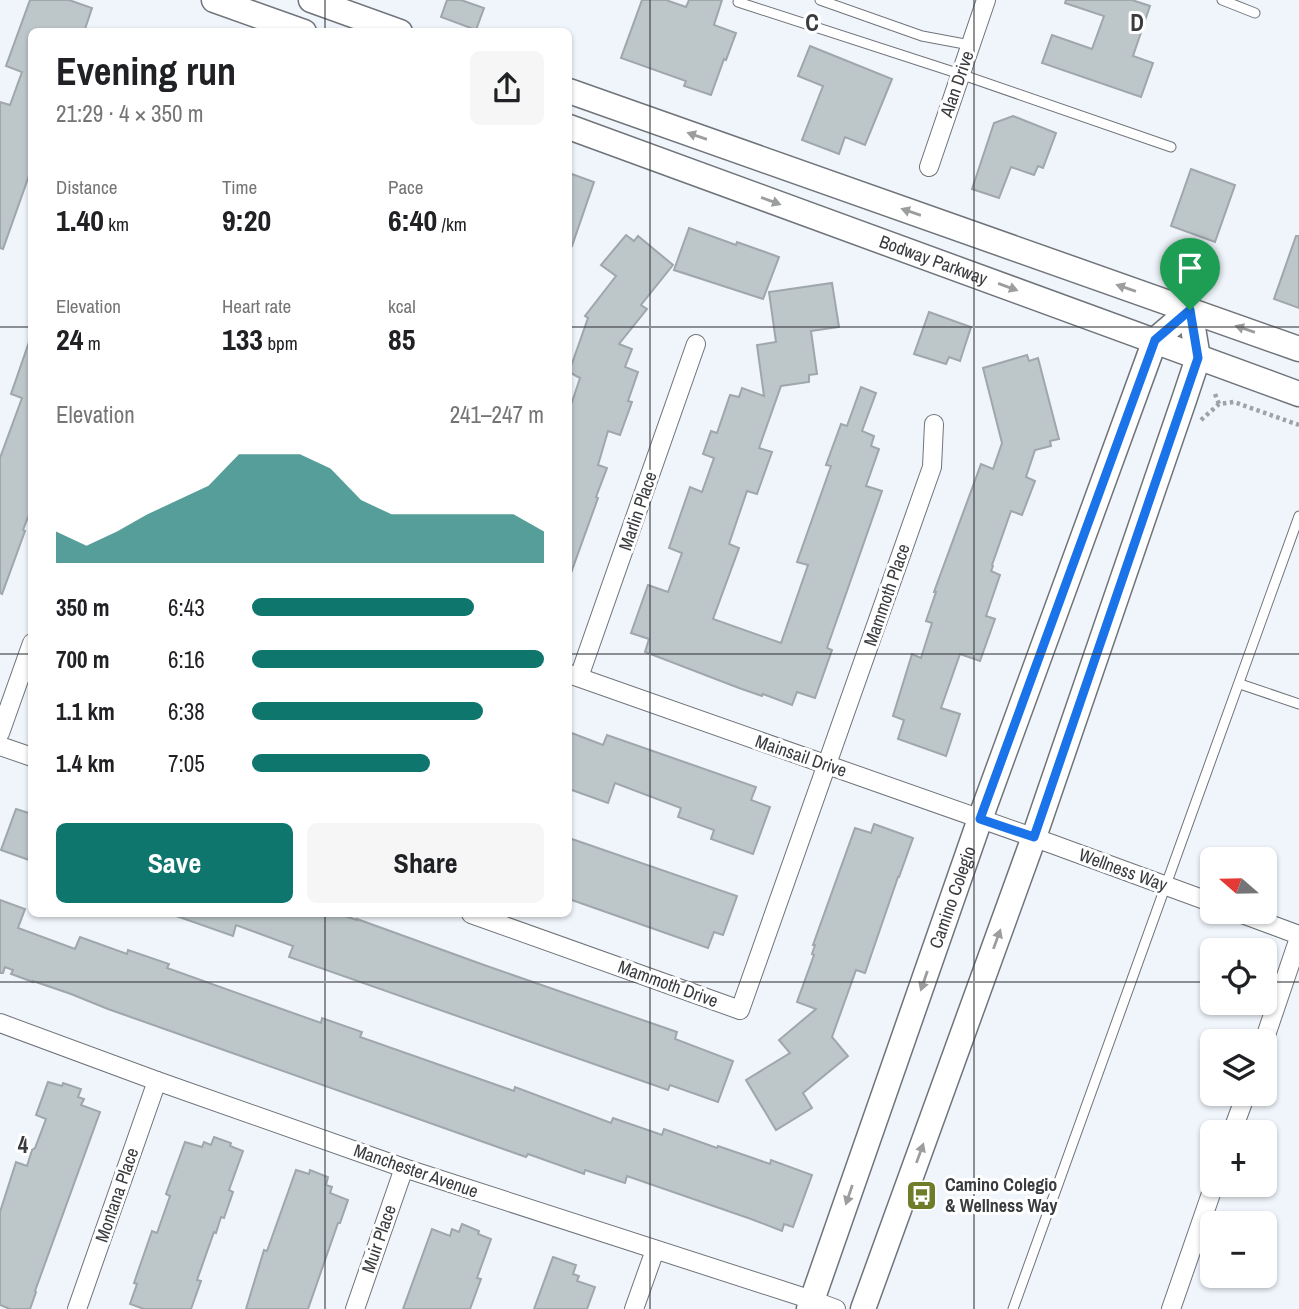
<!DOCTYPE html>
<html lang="en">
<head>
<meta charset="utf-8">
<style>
  :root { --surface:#fff; --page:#f6f6f6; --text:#202124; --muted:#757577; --accent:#0f766e }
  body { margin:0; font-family:"Archivo Narrow",sans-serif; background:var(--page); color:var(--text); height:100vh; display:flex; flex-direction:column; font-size:26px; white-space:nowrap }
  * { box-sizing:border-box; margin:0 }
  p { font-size:23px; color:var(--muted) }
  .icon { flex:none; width:38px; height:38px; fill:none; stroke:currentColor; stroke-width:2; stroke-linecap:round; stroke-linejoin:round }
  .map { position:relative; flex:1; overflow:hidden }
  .side { position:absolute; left:28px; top:28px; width:544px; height:889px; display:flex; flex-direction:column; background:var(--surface); border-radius:10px; box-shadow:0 2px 5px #0004 }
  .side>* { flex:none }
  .needle { width:46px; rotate:290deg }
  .controls { position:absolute; left:1200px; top:847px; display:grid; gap:14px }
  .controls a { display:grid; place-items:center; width:77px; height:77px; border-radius:10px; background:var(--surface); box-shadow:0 2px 5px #0004; font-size:35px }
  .pin { position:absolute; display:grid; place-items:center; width:60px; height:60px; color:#fff; margin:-72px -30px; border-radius:50% 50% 50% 0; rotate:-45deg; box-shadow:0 0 7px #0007 }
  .pin .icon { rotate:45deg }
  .round { display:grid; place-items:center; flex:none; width:74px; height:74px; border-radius:10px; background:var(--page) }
  .overview { display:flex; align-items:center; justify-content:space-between; height:119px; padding:0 28px }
  h1 { font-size:38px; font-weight:800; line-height:52px }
  .stats { display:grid; grid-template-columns:repeat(3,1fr); gap:10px; height:119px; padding:7px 28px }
  .stats div { display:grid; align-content:center }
  .stats b { font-size:30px; font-weight:800 }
  .stats small { font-size:19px; font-weight:400 }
  .stats p { font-size:19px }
  .chart { height:196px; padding:14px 28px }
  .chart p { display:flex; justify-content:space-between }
  .chart svg { width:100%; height:126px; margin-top:7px; fill:var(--accent); opacity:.7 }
  .action { display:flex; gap:14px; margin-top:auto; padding:14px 28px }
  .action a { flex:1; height:80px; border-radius:10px; background:var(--accent); color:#fff; font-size:28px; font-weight:800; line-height:80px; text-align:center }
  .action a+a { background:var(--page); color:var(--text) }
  ul { padding:0 28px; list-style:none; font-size:23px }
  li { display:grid; grid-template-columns:112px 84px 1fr; align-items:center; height:52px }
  li i { height:18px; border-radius:9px; background:var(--accent) }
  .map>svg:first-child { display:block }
  .building { fill:#bdc6c9; stroke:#9fa7aa; stroke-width:2 }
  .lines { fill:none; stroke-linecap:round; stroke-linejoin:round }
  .lane-casing { stroke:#6f747a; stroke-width:11 }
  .street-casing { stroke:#6f747a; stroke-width:20 }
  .secondary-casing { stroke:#6f747a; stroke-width:27 }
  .path { stroke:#9fa3a8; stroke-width:4.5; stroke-dasharray:3.5 3.5; stroke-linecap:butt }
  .lane { stroke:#fff; stroke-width:9 }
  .street { stroke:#fff; stroke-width:18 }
  .secondary { stroke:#fff; stroke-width:24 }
  .oneway { fill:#9c9d9e }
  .route-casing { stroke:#fff; stroke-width:14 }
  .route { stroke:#1a73e8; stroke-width:9 }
  .grid { fill:none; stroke:#393b3e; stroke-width:2; stroke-opacity:0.55 }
  .labels { text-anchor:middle; stroke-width:6; stroke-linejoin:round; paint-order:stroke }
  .street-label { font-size:18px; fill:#393b3e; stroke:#fff }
  .poi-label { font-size:18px; font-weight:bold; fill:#393b3e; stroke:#fff; text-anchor:start }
  .grid-label { font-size:23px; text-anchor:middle; font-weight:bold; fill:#393b3e; stroke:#fff; stroke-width:6; stroke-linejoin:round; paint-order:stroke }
</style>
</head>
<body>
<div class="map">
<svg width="1299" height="1309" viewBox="0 0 1299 1309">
  <rect width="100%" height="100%" fill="#eff5fb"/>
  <!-- building -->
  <g class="building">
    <polygon points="30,0 69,0 92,8 84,32 32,32 32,167 3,249 0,248 0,102 10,105 22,72 6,66"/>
    <polygon points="447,0 461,0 484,8 476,30 441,17"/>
    <polygon points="642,0 666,0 686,7 689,0 722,0 714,25 736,33 726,60 724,59 711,95 684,86 686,81 621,58"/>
    <polygon points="1066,0 1132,0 1150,6 1133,56 1153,63 1141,97 1042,63 1052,35 1092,49 1104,16 1065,3"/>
    <polygon points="810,46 892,79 865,145 845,137 839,154 802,140 823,86 798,76"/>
    <polygon points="1013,116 1056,133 1043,168 1038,166 1034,175 1011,167 999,198 972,189 994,123"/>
    <polygon points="1191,169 1235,185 1215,242 1171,226"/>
    <polygon points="569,173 594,182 572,246 569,245"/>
    <polygon points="689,228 736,245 737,242 779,257 763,299 674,270"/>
    <polygon points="626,235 634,241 638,236 673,265 641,305 647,309 619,344 632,349 625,367 638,372 628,401 632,402 620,435 608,431 598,465 607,468 596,497 598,498 571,573 569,573 569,411 580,378 569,372 588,318 585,316 616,276 601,265"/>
    <polygon points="1296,236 1299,236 1299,308 1274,299"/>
    <polygon points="832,283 839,327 811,331 817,374 809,375 809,382 781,386 759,448 772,452 757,494 747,491 729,544 739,548 713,619 781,643 808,565 797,562 831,466 826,465 841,424 847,426 861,387 876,393 862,431 874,436 871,446 879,449 866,486 882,491 827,648 832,650 815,698 797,692 792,705 763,694 762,696 739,688 645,652 649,639 631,633 648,585 668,592 682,553 669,548 690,487 702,492 714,458 703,454 711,431 717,433 730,395 739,397 742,388 764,396 757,345 776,342 769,292"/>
    <polygon points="929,312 971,327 960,361 949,357 946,364 914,354"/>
    <polygon points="29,342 32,342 32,507 23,530 25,531 2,594 0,593 0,458 22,398 11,394"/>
    <polygon points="1027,355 1029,361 1038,358 1059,439 1050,441 1051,446 1035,450 1026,477 1035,481 1022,515 1011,511 992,565 993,566 991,571 1000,575 986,616 995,619 980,661 960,654 941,708 960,714 946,756 898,739 904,720 893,716 912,654 921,658 932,623 926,621 936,592 934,592 981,464 993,469 1002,443 983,368"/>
    <polygon points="569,732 603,745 607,735 756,787 751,800 770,807 753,854 711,839 714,830 678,817 681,808 615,783 608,803 569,789"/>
    <polygon points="16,809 32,814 32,861 1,850"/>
    <polygon points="874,824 913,838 899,877 898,877 865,973 856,970 832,1037 848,1056 803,1093 812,1108 776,1130 746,1080 790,1053 779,1040 816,1009 797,1002 814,955 812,954 815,945 813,945 855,828 871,833"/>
    <polygon points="569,838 737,896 723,935 714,932 708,948 569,899"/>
    <polygon points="0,900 25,909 18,928 75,949 80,937 127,954 128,950 169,964 167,968 321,1023 322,1018 362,1032 360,1037 514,1091 515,1087 611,1123 613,1118 662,1135 664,1129 717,1148 718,1146 770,1164 771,1160 812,1175 793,1227 784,1224 782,1231 751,1219 627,1176 625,1183 585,1170 584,1174 528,1154 526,1157 108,1009 71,994 33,981 33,982 11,974 13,970 5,967 3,973 0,973"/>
    <polygon points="177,914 339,914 357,920 357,919 484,965 677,1032 675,1039 733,1061 718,1102 670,1085 668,1090 289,957 293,946 236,925 233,936 176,916"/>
    <polygon points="48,1082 62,1086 63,1083 81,1089 78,1097 84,1099 81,1105 100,1112 35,1291 36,1292 30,1309 10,1309 0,1305 0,1212 16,1162 27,1166 32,1150 35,1148 46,1119 36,1115"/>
    <polygon points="214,1137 231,1143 230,1146 243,1151 229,1190 233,1192 224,1218 221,1217 216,1233 214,1232 197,1280 201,1281 191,1309 144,1309 130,1304 137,1284 134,1283 152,1231 157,1233 170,1196 166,1194 185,1142 202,1147 204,1142 211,1145"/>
    <polygon points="296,1170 309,1174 310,1170 328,1177 326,1185 332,1187 330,1193 348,1200 340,1223 338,1223 308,1309 246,1309 264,1250 267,1251"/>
    <polygon points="462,1224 479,1231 478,1234 491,1239 477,1278 481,1279 470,1309 403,1309 432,1229 450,1236 452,1229 459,1232"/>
    <polygon points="553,1257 576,1265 573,1274 579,1276 577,1281 595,1287 587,1309 534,1309"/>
  </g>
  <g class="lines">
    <defs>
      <g id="lane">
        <polyline points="820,0 922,36 970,45"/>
        <polyline points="1222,0 1255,13"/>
        <polyline points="738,2 960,74 1171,147"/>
        <polyline points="1240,684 1299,704"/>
        <polyline points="1013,1309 1299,516"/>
      </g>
      <g id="street">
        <polyline points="929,167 986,0"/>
        <polyline points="569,674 1052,844 1213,903"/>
        <polyline points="579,677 696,344"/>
        <polyline points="0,733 32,643"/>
        <polyline points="0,746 32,757"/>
        <polyline points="1237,912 1299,935"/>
        <polyline points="471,914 740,1010 932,467 934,424"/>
        <polyline points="0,1023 157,1081 404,1168 812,1300 836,1309"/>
        <polyline points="1264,1041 1299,938"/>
        <polyline points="1232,1132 1246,1094"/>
        <polyline points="77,1309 157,1081"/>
        <polyline points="355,1309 404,1168"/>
        <polyline points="634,1309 655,1250"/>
        <polyline points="1171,1309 1214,1185"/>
      </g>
      <g id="secondary">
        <polyline points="214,0 304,32"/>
        <polyline points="311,0 400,32"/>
        <polyline points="569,91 1299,349"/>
        <path id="s1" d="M569 127 1299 394"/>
        <path id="s2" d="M809 1309 980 819 1155 340 1190 310"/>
        <polyline points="863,1309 1034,837 1184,400 1198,358 1190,310"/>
      </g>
    </defs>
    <!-- lane casing -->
    <use href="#lane" class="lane-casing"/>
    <!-- street casing -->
    <use href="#street" class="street-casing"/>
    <!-- secondary casing -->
    <use href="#secondary" class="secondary-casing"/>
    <!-- path -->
    <g class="path">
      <polyline points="1215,394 1219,404"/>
      <polyline points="1201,420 1219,404 1234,402 1299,425"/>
    </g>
    <!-- lane -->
    <use href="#lane" class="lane"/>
    <!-- street -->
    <use href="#street" class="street"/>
    <!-- secondary -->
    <use href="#secondary" class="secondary"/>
  </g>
  <!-- one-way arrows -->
  <defs><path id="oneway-solid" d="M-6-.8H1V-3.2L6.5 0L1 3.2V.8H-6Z" transform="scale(1.75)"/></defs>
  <g class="oneway">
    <use href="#oneway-solid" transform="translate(697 136) rotate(-161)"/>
    <use href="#oneway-solid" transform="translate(771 201) rotate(20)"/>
    <use href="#oneway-solid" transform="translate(911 212) rotate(-161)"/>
    <use href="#oneway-solid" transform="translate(1008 287) rotate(20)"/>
    <use href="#oneway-solid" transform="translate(1126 288) rotate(-161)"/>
    <use href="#oneway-solid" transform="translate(1245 329) rotate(-161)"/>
    <use href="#oneway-solid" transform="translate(997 939) rotate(-70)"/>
    <use href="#oneway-solid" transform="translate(924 981) rotate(109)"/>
    <use href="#oneway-solid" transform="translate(920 1153) rotate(-70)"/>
    <use href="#oneway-solid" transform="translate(849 1195) rotate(109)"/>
  </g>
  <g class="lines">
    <defs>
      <polygon id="route" points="1190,310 1198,358 1034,837 980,819 1155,340"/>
    </defs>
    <!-- route casing -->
    <use href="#route" class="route-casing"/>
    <!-- route -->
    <use href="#route" class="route"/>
  </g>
  <!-- grid -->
  <path class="grid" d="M325 0V32M650 0V1309M974 0V1309M0 327H32M569 327H1299M0 654H32M569 654H1299M325 914V1309M0 982H1213M1265 982H1299"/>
  <!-- icons -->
  <defs>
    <symbol id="bus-square" viewBox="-11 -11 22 22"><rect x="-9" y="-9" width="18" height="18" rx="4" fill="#6f7d2b" stroke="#fff"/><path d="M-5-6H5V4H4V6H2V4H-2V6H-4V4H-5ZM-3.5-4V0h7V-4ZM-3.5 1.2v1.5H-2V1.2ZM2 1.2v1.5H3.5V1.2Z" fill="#fff"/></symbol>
  </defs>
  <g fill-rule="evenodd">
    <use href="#bus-square" x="904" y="1178" width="35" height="35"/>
  </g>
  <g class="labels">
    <!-- street labels -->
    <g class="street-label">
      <text transform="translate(957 84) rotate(-71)" y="6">Alan Drive</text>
      <text dy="6" stroke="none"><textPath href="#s1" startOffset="388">Bodway Parkway</textPath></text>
      <text transform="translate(638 511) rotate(-71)" y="6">Marlin Place</text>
      <text transform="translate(887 595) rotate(-71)" y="6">Mammoth Place</text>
      <text transform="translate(801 756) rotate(19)" y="6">Mainsail Drive</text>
      <text transform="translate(1123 870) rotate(20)" y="6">Wellness Way</text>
      <text dy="6" stroke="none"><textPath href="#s2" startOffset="436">Camino Colegio</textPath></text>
      <text transform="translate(668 984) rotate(20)" y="6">Mammoth Drive</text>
      <text transform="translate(416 1171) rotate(19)" y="6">Manchester Avenue</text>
      <text transform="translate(117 1195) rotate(-71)" y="6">Montana Place</text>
      <text transform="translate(379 1239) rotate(-71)" y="6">Muir Place</text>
    </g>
    <!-- poi labels -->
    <g class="poi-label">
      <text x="945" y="1191">Camino Colegio<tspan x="945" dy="21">&amp; Wellness Way</tspan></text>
    </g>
  </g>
  <g class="grid-label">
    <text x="812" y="31">C</text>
    <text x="1137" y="31">D</text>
    <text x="23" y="1153">4</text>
  </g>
</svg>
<div class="controls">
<a><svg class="needle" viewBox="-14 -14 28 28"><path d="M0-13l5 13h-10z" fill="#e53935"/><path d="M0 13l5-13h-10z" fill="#757577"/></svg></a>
<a><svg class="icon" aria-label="locate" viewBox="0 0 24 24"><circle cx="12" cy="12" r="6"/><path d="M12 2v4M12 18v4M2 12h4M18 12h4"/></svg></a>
<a><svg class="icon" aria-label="layers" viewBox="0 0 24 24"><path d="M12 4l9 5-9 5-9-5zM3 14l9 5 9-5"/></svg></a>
<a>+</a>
<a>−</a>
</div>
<div class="pin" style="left:1190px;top:310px;background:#1e9e55"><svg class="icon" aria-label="arrive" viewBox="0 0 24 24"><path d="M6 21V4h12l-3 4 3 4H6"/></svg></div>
<section class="side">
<div class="overview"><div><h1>Evening run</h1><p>21:29 · 4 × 350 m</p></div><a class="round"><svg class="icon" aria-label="share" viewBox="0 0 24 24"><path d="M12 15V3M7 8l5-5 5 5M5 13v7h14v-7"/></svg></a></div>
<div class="stats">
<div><p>Distance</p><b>1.40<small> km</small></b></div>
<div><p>Time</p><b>9:20</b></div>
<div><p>Pace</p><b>6:40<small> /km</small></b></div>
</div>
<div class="stats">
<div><p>Elevation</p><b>24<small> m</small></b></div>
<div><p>Heart rate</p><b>133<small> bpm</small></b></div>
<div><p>kcal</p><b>85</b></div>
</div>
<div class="chart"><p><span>Elevation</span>241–247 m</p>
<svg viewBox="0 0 160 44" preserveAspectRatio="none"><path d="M0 44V33L10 38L20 33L30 27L40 22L50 17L60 6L70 6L80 6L90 11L100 22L110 27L120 27L130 27L140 27L150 27L160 33V44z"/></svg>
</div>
<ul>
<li><b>350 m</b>6:43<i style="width:76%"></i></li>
<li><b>700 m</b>6:16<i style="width:100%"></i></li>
<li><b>1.1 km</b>6:38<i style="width:79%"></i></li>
<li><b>1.4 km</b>7:05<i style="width:61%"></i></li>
</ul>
<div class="action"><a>Save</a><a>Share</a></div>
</section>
</div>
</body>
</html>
